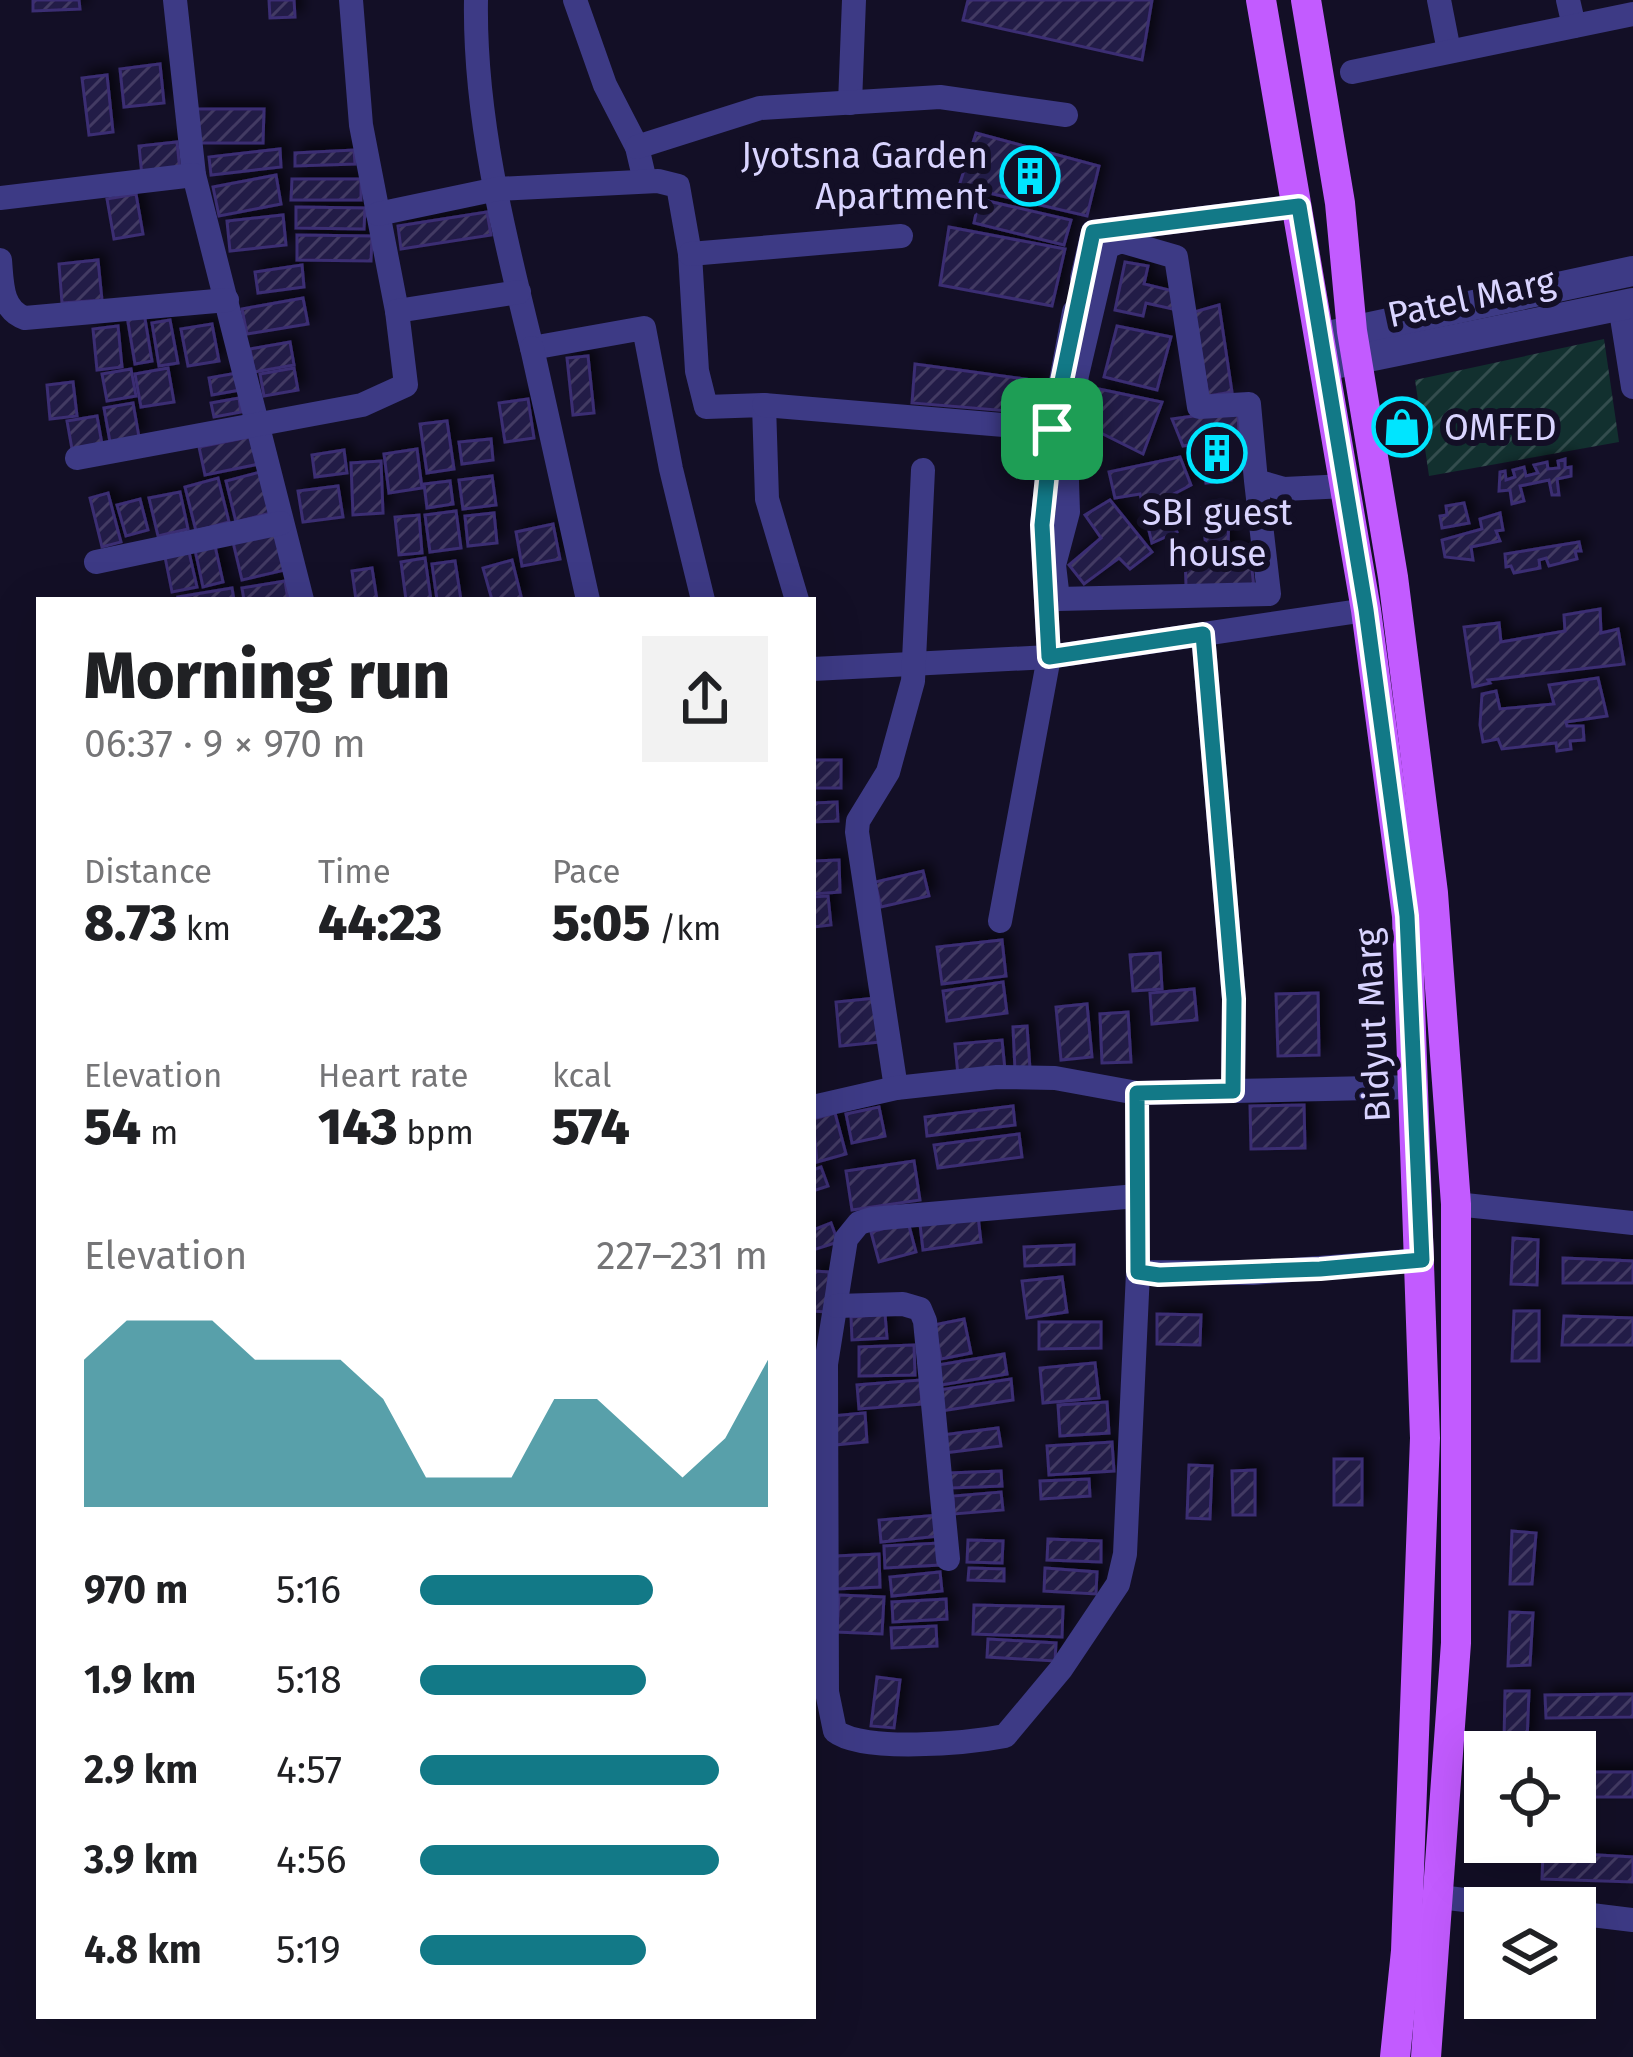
<!DOCTYPE html>
<html lang="en">
<head>
<meta charset="utf-8">
<style>
  :root { --surface:#fff; --page:#f2f2f2; --text:#202124; --muted:#757577; --accent:#127987 }
  body { margin:0; font-family:"Fira Sans",sans-serif; background:var(--page); color:var(--text); height:100vh; display:flex; flex-direction:column; font-size:45px; white-space:nowrap }
  * { box-sizing:border-box; margin:0 }
  p { font-size:39px; color:var(--muted) }
  .icon { flex:none; width:66px; height:66px; fill:none; stroke:currentColor; stroke-width:2; stroke-linecap:round; stroke-linejoin:round }
  .map { position:relative; flex:1; overflow:hidden }
  .side { position:absolute; left:36px; top:597px; width:780px; height:1422px; display:flex; flex-direction:column; background:var(--surface); border-radius:0px; box-shadow:0 12px 48px #0002 }
  .side>* { flex:none }
  .tools { position:absolute; left:1464px; top:1731px; display:grid; gap:24px }
  .tools a { display:grid; place-items:center; width:132px; height:132px; border-radius:0px; background:var(--surface); box-shadow:0 12px 48px #0002; font-size:60px }
  .pin { position:absolute; display:grid; place-items:center; width:102px; height:102px; color:#fff; margin:-51px; border-radius:24px; box-shadow:0 6px 18px #0006 }
  .round { display:grid; place-items:center; flex:none; width:126px; height:126px; border-radius:0px; background:var(--page) }
  .headline { display:flex; align-items:center; justify-content:space-between; height:204px; padding:0 48px }
  h1 { font-size:66px; font-weight:800; line-height:90px }
  .metrics { display:grid; grid-template-columns:repeat(3,1fr); gap:18px; height:204px; padding:12px 48px }
  .metrics div { display:grid; align-content:center }
  .metrics b { font-size:51px; font-weight:800 }
  .metrics small { font-size:33px; font-weight:400 }
  .metrics p { font-size:33px }
  .chart { height:336px; padding:24px 48px }
  .chart p { display:flex; justify-content:space-between }
  .chart svg { width:100%; height:216px; margin-top:12px; fill:var(--accent); opacity:.7 }
  ul { padding:0 48px; list-style:none; font-size:39px }
  li { display:grid; grid-template-columns:192px 144px 1fr; align-items:center; height:90px }
  li i { height:30px; border-radius:15px; background:var(--accent) }
  .map>svg:first-child { display:block }
  .garden { fill:url(#garden-furrows) }
  .building { fill:url(#building-hatch); stroke:#3b2d73; stroke-width:3; filter:url(#shadow) }
  .lines { fill:none; stroke-linecap:round; stroke-linejoin:round }
  .minor { stroke:#3d3a85; stroke-width:24 }
  .tertiary { stroke:#3d3a85; stroke-width:30 }
  .primary { stroke:#c25bff; stroke-width:30 }
  .route-casing { stroke:#fff; stroke-width:24 }
  .route { stroke:#127987; stroke-width:15 }
  .labels { text-anchor:middle; stroke-width:12; stroke-linejoin:round; paint-order:stroke }
  .poi-label { font-size:36px; fill:#d9d4ff; stroke:#130f26; text-anchor:end }
  .street-label { font-size:36px; fill:#d9d4ff; stroke:#130f26 }
</style>
</head>
<body>
<div class="map">
<svg width="1633" height="2057" viewBox="0 0 1633 2057">
  <defs>
    <pattern id="garden-furrows" width="10" height="10" patternUnits="userSpaceOnUse" patternTransform="scale(3)"><rect width="10" height="10" fill="#12302f"/><path d="M-1 1l2-2M0 10L10 0M9 11l2-2" fill="none" stroke="#344d4e"/></pattern>
    <pattern id="building-hatch" width="6" height="6" patternUnits="userSpaceOnUse" patternTransform="scale(3)"><rect width="6" height="6" fill="#241b47"/><path d="M-1 1l2-2M0 6l6-6M5 7l2-2" fill="none" stroke="#433b63"/></pattern>
    <filter id="shadow"><feDropShadow dx="7" dy="-7" stdDeviation="6" flood-color="#0009"/></filter>
  </defs>
  <rect width="100%" height="100%" fill="#130f26"/>
  <!-- garden -->
  <polygon class="garden" points="1604,339 1619,442 1429,476 1415,380"/>
  <!-- building -->
  <g class="building">
    <polygon points="33,0 79,0 80,9 33,11"/>
    <polygon points="269,0 294,0 295,17 270,18"/>
    <polygon points="968,0 1152,0 1142,60 963,20"/>
    <polygon points="160,64 164,103 124,107 120,69"/>
    <polygon points="107,75 113,132 89,135 82,78"/>
    <polygon points="197,109 264,109 263,143 196,143"/>
    <polygon points="976,133 1099,166 1087,216 959,186"/>
    <polygon points="177,142 180,171 142,176 139,146"/>
    <polygon points="280,149 281,167 211,175 209,157"/>
    <polygon points="354,150 355,164 295,166 295,153"/>
    <polygon points="276,175 281,204 219,216 213,187"/>
    <polygon points="292,179 361,179 361,200 291,200"/>
    <polygon points="136,194 143,234 114,239 107,199"/>
    <polygon points="979,199 1071,220 1064,245 974,223"/>
    <polygon points="296,207 365,208 364,229 296,228"/>
    <polygon points="487,212 491,235 401,249 398,226"/>
    <polygon points="283,215 286,245 230,251 227,221"/>
    <polygon points="949,227 1065,249 1052,306 940,285"/>
    <polygon points="297,235 372,236 371,261 297,260"/>
    <polygon points="98,260 102,300 62,303 59,264"/>
    <polygon points="1125,262 1148,266 1144,284 1190,295 1186,312 1146,303 1143,316 1115,310"/>
    <polygon points="302,265 304,287 258,293 255,272"/>
    <polygon points="303,298 308,324 247,334 242,309"/>
    <polygon points="1219,305 1232,392 1208,396 1194,312"/>
    <polygon points="144,313 152,361 135,364 127,316"/>
    <polygon points="170,320 178,363 159,366 152,323"/>
    <polygon points="212,324 219,361 188,366 181,329"/>
    <polygon points="118,326 122,367 97,370 93,329"/>
    <polygon points="1117,326 1171,337 1157,390 1104,377"/>
    <polygon points="290,342 294,365 254,372 250,349"/>
    <polygon points="588,356 594,413 573,415 567,358"/>
    <polygon points="915,364 1040,381 1034,413 912,403"/>
    <polygon points="168,368 174,402 141,407 135,374"/>
    <polygon points="294,368 298,390 264,396 260,374"/>
    <polygon points="131,369 136,396 107,401 102,374"/>
    <polygon points="237,373 240,390 212,395 209,378"/>
    <polygon points="73,382 77,416 50,419 47,385"/>
    <polygon points="1099,389 1162,402 1143,454 1095,430"/>
    <polygon points="239,398 241,412 214,417 211,403"/>
    <polygon points="528,399 534,438 505,442 499,403"/>
    <polygon points="133,403 139,437 110,442 104,408"/>
    <polygon points="1238,410 1239,433 1230,460 1231,480 1206,483 1200,443 1183,446 1172,419"/>
    <polygon points="97,416 102,444 72,449 67,421"/>
    <polygon points="447,421 454,469 427,473 420,424"/>
    <polygon points="254,436 259,464 205,475 199,447"/>
    <polygon points="491,439 493,460 462,464 459,442"/>
    <polygon points="417,449 422,488 389,493 384,454"/>
    <polygon points="344,450 347,473 315,477 312,455"/>
    <polygon points="1180,457 1191,485 1164,499 1177,532 1152,543 1140,494 1115,498 1109,472"/>
    <polygon points="1565,459 1565,468 1571,467 1571,476 1557,479 1559,495 1552,495 1549,480 1520,486 1524,501 1512,504 1510,490 1499,491 1500,472 1505,471 1506,480 1515,477 1513,470 1524,467 1526,476 1538,473 1534,465 1547,462 1548,469 1559,468 1558,461"/>
    <polygon points="381,461 383,513 353,515 351,463"/>
    <polygon points="260,472 271,513 236,522 226,481"/>
    <polygon points="492,476 496,505 463,509 459,480"/>
    <polygon points="218,478 229,522 196,531 185,487"/>
    <polygon points="450,481 453,504 427,508 424,484"/>
    <polygon points="338,486 343,517 303,522 298,491"/>
    <polygon points="180,492 188,529 158,536 149,498"/>
    <polygon points="108,493 121,542 102,547 90,498"/>
    <polygon points="140,499 148,530 126,536 117,505"/>
    <polygon points="1110,500 1152,552 1130,569 1119,558 1084,584 1069,565 1101,538 1085,515"/>
    <polygon points="1464,503 1469,523 1442,528 1440,516 1447,515 1446,506"/>
    <polygon points="1202,508 1229,512 1228,547 1250,551 1254,588 1186,586 1185,553 1206,548"/>
    <polygon points="456,511 461,548 430,552 425,515"/>
    <polygon points="494,513 497,543 468,546 465,516"/>
    <polygon points="1500,513 1503,530 1496,531 1500,541 1471,547 1473,560 1445,557 1442,540 1482,529 1480,519"/>
    <polygon points="419,515 422,553 399,555 395,517"/>
    <polygon points="553,524 560,559 522,566 516,532"/>
    <polygon points="276,532 285,570 242,580 233,542"/>
    <polygon points="1579,542 1581,551 1575,551 1577,559 1549,566 1546,558 1539,560 1540,568 1514,573 1511,566 1506,567 1505,554"/>
    <polygon points="215,546 223,582 203,587 195,550"/>
    <polygon points="189,552 197,587 172,592 165,557"/>
    <polygon points="425,558 431,600 406,600 401,562"/>
    <polygon points="512,560 522,600 492,600 483,568"/>
    <polygon points="455,561 461,600 437,600 432,564"/>
    <polygon points="372,568 377,600 356,600 352,571"/>
    <polygon points="285,581 288,600 244,600 242,588"/>
    <polygon points="232,588 234,600 179,600 178,597"/>
    <polygon points="1600,609 1601,633 1618,629 1624,664 1488,680 1490,683 1473,687 1464,627 1499,623 1501,642 1565,631 1564,615"/>
    <polygon points="1598,678 1607,716 1566,722 1567,726 1583,726 1584,740 1570,741 1571,749 1557,751 1556,743 1502,749 1498,739 1483,742 1480,725 1482,694 1496,691 1500,709 1554,704 1549,685"/>
    <rect x="813" y="760" width="28" height="28"/>
    <polygon points="837,802 838,821 813,822 813,803"/>
    <polygon points="839,860 840,892 813,894 813,861"/>
    <polygon points="923,871 929,896 881,907 875,882"/>
    <polygon points="828,896 831,925 813,927 813,897"/>
    <polygon points="1002,940 1006,976 942,984 937,947"/>
    <polygon points="1160,953 1162,989 1133,991 1130,955"/>
    <polygon points="1003,982 1007,1013 947,1021 943,991"/>
    <polygon points="1194,989 1197,1020 1152,1024 1150,993"/>
    <polygon points="1318,993 1319,1055 1278,1056 1276,994"/>
    <polygon points="877,998 881,1042 840,1046 836,1002"/>
    <polygon points="1087,1004 1092,1057 1061,1060 1056,1007"/>
    <polygon points="1128,1012 1131,1062 1102,1063 1100,1014"/>
    <polygon points="1027,1026 1030,1069 1015,1070 1013,1027"/>
    <polygon points="1002,1040 1005,1070 958,1075 955,1044"/>
    <polygon points="1304,1105 1305,1148 1251,1149 1250,1106"/>
    <polygon points="1013,1106 1015,1125 927,1136 925,1117"/>
    <polygon points="879,1107 885,1136 852,1143 846,1114"/>
    <polygon points="835,1113 846,1154 817,1162 813,1119"/>
    <polygon points="1019,1134 1022,1157 938,1168 934,1145"/>
    <polygon points="914,1161 920,1200 852,1210 846,1171"/>
    <polygon points="821,1167 828,1186 813,1191 813,1170"/>
    <polygon points="978,1216 981,1242 923,1250 920,1224"/>
    <polygon points="908,1222 916,1252 879,1262 871,1232"/>
    <polygon points="831,1223 838,1242 813,1250 813,1230"/>
    <polygon points="1513,1238 1538,1240 1537,1285 1511,1284"/>
    <polygon points="1074,1245 1074,1264 1025,1266 1024,1247"/>
    <polygon points="1563,1258 1633,1261 1633,1283 1563,1283"/>
    <polygon points="813,1271 829,1272 826,1312 813,1311"/>
    <polygon points="1062,1277 1067,1312 1027,1318 1022,1281"/>
    <polygon points="1514,1311 1539,1311 1539,1361 1512,1361"/>
    <polygon points="885,1314 887,1338 852,1340 851,1317"/>
    <polygon points="1157,1314 1201,1315 1200,1345 1157,1344"/>
    <polygon points="1564,1316 1633,1318 1633,1345 1562,1345"/>
    <polygon points="964,1319 971,1353 941,1359 934,1325"/>
    <polygon points="1039,1322 1101,1322 1101,1348 1039,1349"/>
    <polygon points="914,1345 915,1375 859,1376 859,1347"/>
    <polygon points="1004,1354 1007,1374 941,1385 938,1365"/>
    <polygon points="1095,1363 1099,1398 1043,1403 1040,1368"/>
    <polygon points="1011,1379 1013,1400 941,1411 939,1390"/>
    <polygon points="920,1380 922,1404 859,1409 857,1385"/>
    <polygon points="1107,1402 1109,1433 1060,1436 1058,1405"/>
    <polygon points="865,1413 867,1442 834,1445 831,1416"/>
    <polygon points="998,1428 1001,1446 944,1453 942,1435"/>
    <polygon points="1112,1442 1114,1471 1049,1475 1047,1446"/>
    <rect x="1334" y="1459" width="28" height="46"/>
    <polygon points="1189,1465 1212,1466 1210,1519 1187,1518"/>
    <polygon points="1255,1470 1255,1515 1233,1515 1232,1471"/>
    <polygon points="1001,1471 1002,1486 950,1488 949,1473"/>
    <polygon points="1089,1479 1090,1496 1041,1499 1040,1481"/>
    <polygon points="1001,1492 1003,1510 954,1514 953,1496"/>
    <polygon points="938,1515 940,1536 881,1542 879,1520"/>
    <polygon points="1512,1531 1536,1533 1532,1584 1510,1584"/>
    <polygon points="1048,1539 1101,1541 1101,1562 1047,1560"/>
    <polygon points="968,1540 1003,1541 1002,1563 967,1562"/>
    <polygon points="939,1543 940,1565 885,1568 884,1546"/>
    <polygon points="879,1554 880,1587 837,1589 836,1556"/>
    <polygon points="969,1568 1004,1569 1004,1581 968,1580"/>
    <polygon points="1045,1568 1097,1572 1096,1594 1044,1591"/>
    <polygon points="940,1572 942,1591 892,1596 890,1577"/>
    <polygon points="839,1595 884,1597 882,1634 837,1632"/>
    <polygon points="946,1599 947,1619 893,1622 892,1602"/>
    <polygon points="974,1605 1063,1607 1062,1637 973,1634"/>
    <polygon points="1510,1612 1533,1613 1530,1665 1508,1666"/>
    <polygon points="936,1626 937,1646 892,1648 891,1628"/>
    <polygon points="988,1639 1056,1643 1055,1661 987,1657"/>
    <polygon points="877,1677 900,1680 894,1728 871,1726"/>
    <polygon points="1505,1691 1529,1691 1527,1742 1504,1742"/>
    <polygon points="1633,1694 1633,1717 1546,1718 1545,1695"/>
    <rect x="1575" y="1772" width="58" height="25"/>
    <polygon points="1543,1852 1633,1857 1633,1882 1542,1879"/>
  </g>
  <g class="lines">
    <!-- minor -->
    <g class="minor">
      <polyline points="175,0 194,175"/>
      <polyline points="351,0 361,125 397,311"/>
      <path d="M476 0C474 117 504 235 532 348L644 328 671 469 703 600"/>
      <polyline points="575,0 605,85 637,147 645,181"/>
      <polyline points="1439,0 1449,51"/>
      <polyline points="1568,0 1574,26"/>
      <polyline points="1352,72 1633,14"/>
      <polyline points="850,103 854,0"/>
      <polyline points="637,147 760,108 940,97 1066,115"/>
      <polyline points="0,198 194,175 302,600"/>
      <polyline points="378,214 497,189 658,181 678,186 690,254 697,371 706,407 764,405 767,499 797,600"/>
      <polyline points="690,254 901,236"/>
      <path d="M0 260C2 283 1 310 25 318L227 300"/>
      <polyline points="1082,278 1093,232 1299,206"/>
      <polyline points="1620,305 1633,387"/>
      <polyline points="532,348 588,600"/>
      <polyline points="764,405 1052,429"/>
      <polyline points="77,458 362,405 406,385 397,311 519,292"/>
      <polyline points="1256,481 1269,594 1058,599 1054,565 1068,512 1066,451 1077,375 1107,247 1121,241 1176,257 1199,407 1249,404 1256,481 1284,489 1346,486"/>
      <polyline points="96,562 281,523"/>
      <polyline points="1203,634 1234,999 1233,1091 1415,1087"/>
      <polyline points="813,669 1049,657 1366,610"/>
      <polyline points="1000,921 1049,657 1042,525 1052,429 1074,312"/>
      <polyline points="896,1088 857,832 858,821 888,772 913,681 923,470"/>
      <polyline points="1137,1093 1138,1272 1253,1273 1422,1260"/>
      <polyline points="813,1107 896,1088 997,1077 1055,1078 1137,1093 1233,1091"/>
      <path d="M1137 1196 872 1219 859 1223 846 1239 826 1364 827 1692 835 1731C863 1753 969 1743 1005 1736L1061 1669 1118 1584 1125 1554 1138 1272"/>
      <polyline points="1456,1204 1633,1223"/>
      <polyline points="837,1306 903,1304 920,1309 925,1321 948,1559"/>
      <polyline points="1439,1897 1533,1908"/>
      <polyline points="1575,1913 1633,1920"/>
    </g>
    <!-- tertiary -->
    <g class="tertiary">
      <polyline points="1328,336 1633,271"/>
      <polyline points="1324,366 1633,303"/>
    </g>
    <!-- primary -->
    <g class="primary">
      <polyline points="1261,0 1366,610 1407,916 1425,1438 1406,1951 1395,2057"/>
      <polyline points="1306,0 1340,203 1352,331 1393,577 1433,893 1456,1204 1456,1643 1426,2057"/>
    </g>
  </g>
  <g class="lines">
    <defs>
      <polygon id="route" points="1299,206 1366,610 1407,916 1422,1260 1320,1269 1159,1275 1138,1272 1137,1093 1233,1091 1234,999 1203,634 1049,657 1042,525 1052,429 1093,232"/>
    </defs>
    <!-- route casing -->
    <use href="#route" class="route-casing"/>
    <!-- route -->
    <use href="#route" class="route"/>
  </g>
  <!-- icons -->
  <defs>
    <symbol id="building-ring" viewBox="-11 -11 22 22"><circle r="9.5" fill="#130f26" stroke="#00e5ff" stroke-width="1.5"/><path d="M-4-6H4V6H1V3H-1V6H-4ZM-2.5-4.3h1.7v1.8h-1.7ZM.8-4.3h1.7v1.8H.8ZM-2.5-1h1.7V.8h-1.7ZM.8-1h1.7V.8H.8Z" fill="#00e5ff"/></symbol>
    <symbol id="shop-ring" viewBox="-11 -11 22 22"><circle r="9.5" fill="#130f26" stroke="#00e5ff" stroke-width="1.5"/><path d="M-5-2.5h2.3a2.7 3.5 0 0 1 5.4 0H5L5.5 6h-11ZM-1.5-2.5h3a1.5 2.3 0 0 0-3 0Z" fill="#00e5ff"/></symbol>
  </defs>
  <g fill-rule="evenodd">
    <use href="#building-ring" x="997" y="143" width="66" height="66"/>
    <use href="#shop-ring" x="1369" y="394" width="66" height="66"/>
    <use href="#building-ring" x="1184" y="420" width="66" height="66"/>
  </g>
  <g class="labels">
    <!-- poi labels -->
    <g class="poi-label">
      <text x="988" y="168">Jyotsna Garden<tspan x="988" dy="41">Apartment</tspan></text>
      <text x="1444" y="440" text-anchor="start">OMFED</text>
      <text x="1217" y="525" text-anchor="middle">SBI guest<tspan x="1217" dy="41">house</tspan></text>
    </g>
    <!-- street labels -->
    <g class="street-label">
      <text transform="translate(1471 297) rotate(-12)" y="13">Patel Marg</text>
      <text transform="translate(1372 1025) rotate(-93)" y="13">Bidyut Marg</text>
    </g>
  </g>
</svg>
<div class="tools">
<a><svg class="icon" aria-label="locate" viewBox="0 0 24 24"><circle cx="12" cy="12" r="6"/><path d="M12 2v4M12 18v4M2 12h4M18 12h4"/></svg></a>
<a><svg class="icon" aria-label="layers" viewBox="0 0 24 24"><path d="M12 4l9 5-9 5-9-5zM3 14l9 5 9-5"/></svg></a>
</div>
<div class="pin" style="left:1052px;top:429px;background:#1e9e55"><svg class="icon" aria-label="arrive" viewBox="0 0 24 24"><path d="M6 21V4h12l-3 4 3 4H6"/></svg></div>
<section class="side">
<div class="headline"><div><h1>Morning run</h1><p>06:37 · 9 × 970 m</p></div><a class="round"><svg class="icon" aria-label="share" viewBox="0 0 24 24"><path d="M12 15V3M7 8l5-5 5 5M5 13v7h14v-7"/></svg></a></div>
<div class="metrics">
<div><p>Distance</p><b>8.73<small> km</small></b></div>
<div><p>Time</p><b>44:23</b></div>
<div><p>Pace</p><b>5:05<small> /km</small></b></div>
</div>
<div class="metrics">
<div><p>Elevation</p><b>54<small> m</small></b></div>
<div><p>Heart rate</p><b>143<small> bpm</small></b></div>
<div><p>kcal</p><b>574</b></div>
</div>
<div class="chart"><p><span>Elevation</span>227–231 m</p>
<svg viewBox="0 0 160 44" preserveAspectRatio="none"><path d="M0 44V14L10 6L20 6L30 6L40 14L50 14L60 14L70 22L80 38L90 38L100 38L110 22L120 22L130 30L140 38L150 30L160 14V44z"/></svg>
</div>
<ul>
<li><b>970 m</b>5:16<i style="width:67%"></i></li>
<li><b>1.9 km</b>5:18<i style="width:65%"></i></li>
<li><b>2.9 km</b>4:57<i style="width:86%"></i></li>
<li><b>3.9 km</b>4:56<i style="width:86%"></i></li>
<li><b>4.8 km</b>5:19<i style="width:65%"></i></li>
</ul>
</section>
</div>
</body>
</html>
